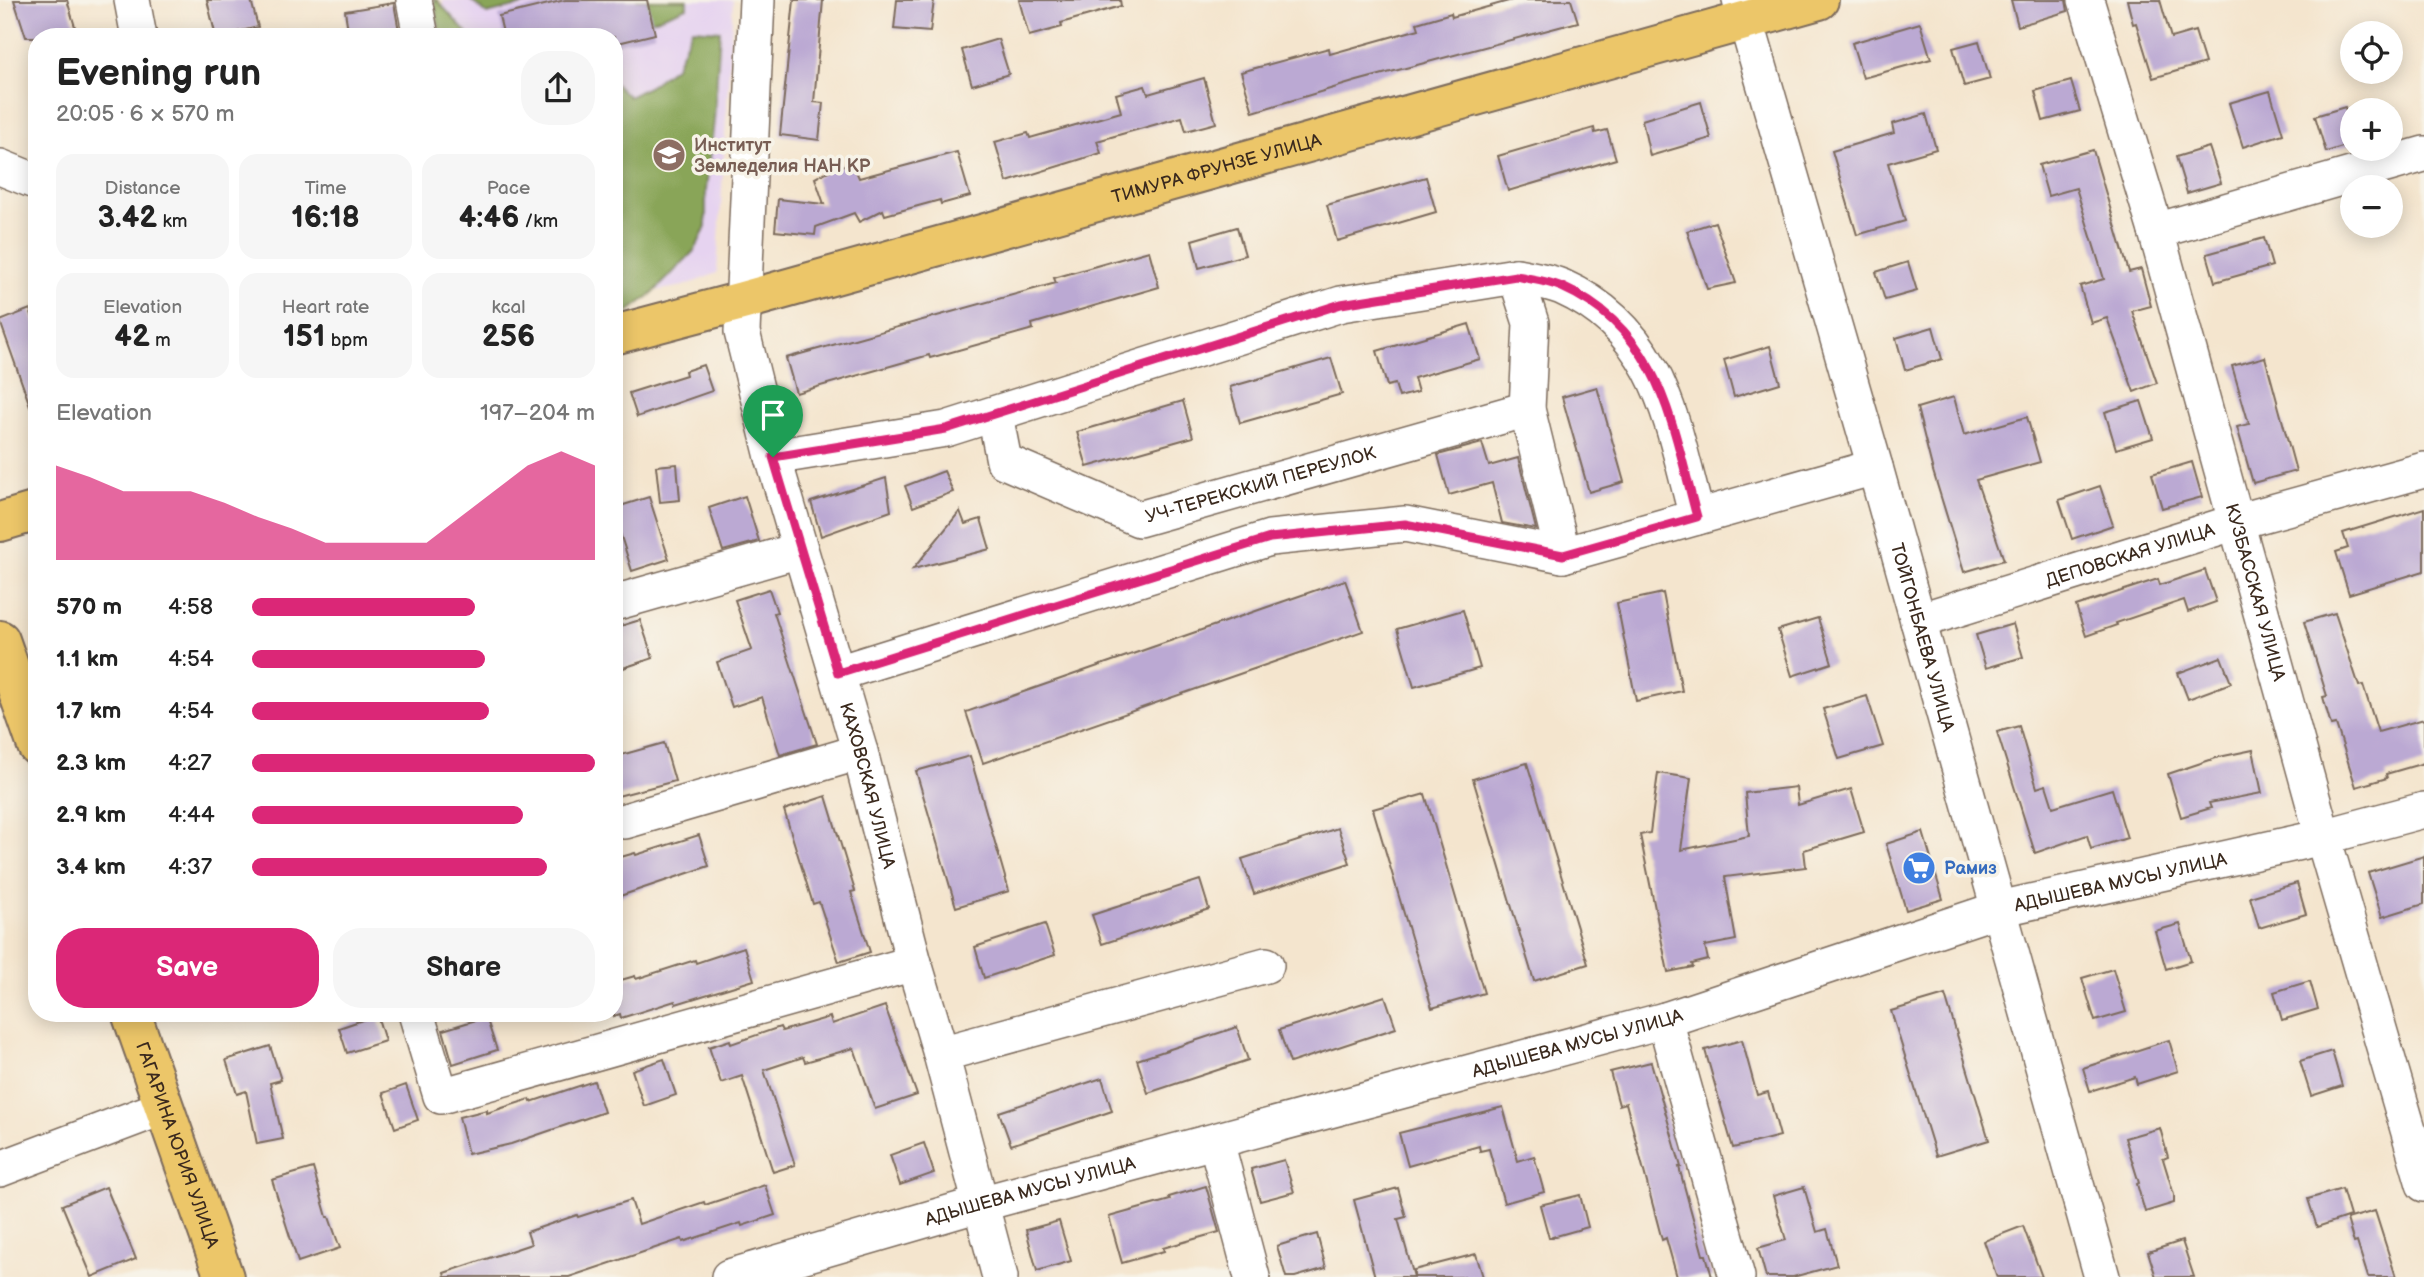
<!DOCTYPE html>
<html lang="en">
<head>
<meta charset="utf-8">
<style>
  :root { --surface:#fff; --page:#f6f6f6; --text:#222; --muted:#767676; --accent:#db2777 }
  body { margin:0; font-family:"Balsamiq Sans",sans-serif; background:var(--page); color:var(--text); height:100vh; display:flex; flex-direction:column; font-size:26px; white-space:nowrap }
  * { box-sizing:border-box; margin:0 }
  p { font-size:23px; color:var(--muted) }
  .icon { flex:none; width:38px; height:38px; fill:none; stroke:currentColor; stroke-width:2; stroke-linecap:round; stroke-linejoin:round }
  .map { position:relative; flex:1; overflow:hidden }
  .drawer { position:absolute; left:28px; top:28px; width:595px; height:994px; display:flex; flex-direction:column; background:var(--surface); border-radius:28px; box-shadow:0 4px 18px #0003 }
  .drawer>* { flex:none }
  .fabs { position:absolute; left:2340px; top:21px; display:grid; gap:14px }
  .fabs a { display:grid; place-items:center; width:63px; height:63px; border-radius:50%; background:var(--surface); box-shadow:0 4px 18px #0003; font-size:35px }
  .pin { position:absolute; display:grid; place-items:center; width:60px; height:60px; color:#fff; margin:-72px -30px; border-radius:50% 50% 50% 0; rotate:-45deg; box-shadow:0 0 7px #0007 }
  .pin .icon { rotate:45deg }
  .round { display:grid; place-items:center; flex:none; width:74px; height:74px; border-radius:28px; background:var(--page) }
  .overview { display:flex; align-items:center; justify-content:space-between; height:119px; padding:0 28px }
  h1 { font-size:38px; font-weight:600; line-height:52px }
  .stats { display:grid; grid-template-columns:repeat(3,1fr); gap:10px; height:119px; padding:7px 28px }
  .stats div { display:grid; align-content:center; border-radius:18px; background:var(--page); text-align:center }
  .stats b { font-size:30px; font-weight:600 }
  .stats small { font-size:19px; font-weight:400 }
  .stats p { font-size:19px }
  .chart { height:196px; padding:14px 28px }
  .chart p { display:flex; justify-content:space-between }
  .chart svg { width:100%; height:126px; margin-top:7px; fill:var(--accent); opacity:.7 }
  .action { display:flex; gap:14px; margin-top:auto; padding:14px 28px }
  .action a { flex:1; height:80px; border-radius:28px; background:var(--accent); color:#fff; font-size:28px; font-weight:600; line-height:80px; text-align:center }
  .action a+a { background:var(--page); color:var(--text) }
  ul { padding:0 28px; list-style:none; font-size:23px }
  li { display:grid; grid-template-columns:112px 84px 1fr; align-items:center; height:52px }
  li i { height:18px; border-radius:9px; background:var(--accent) }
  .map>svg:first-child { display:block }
  .built { fill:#e6d3f0 }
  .forest { fill:#89a558; stroke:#62683b; stroke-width:2 }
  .building { fill:#bba9d3 }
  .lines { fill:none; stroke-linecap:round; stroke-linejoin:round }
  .minor-casing { stroke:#7c6b5c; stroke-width:38 }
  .major-casing { stroke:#7c6b5c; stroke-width:42 }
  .minor { stroke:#fff; stroke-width:35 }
  .major { stroke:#ecc669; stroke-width:38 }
  .route-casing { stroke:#fff; stroke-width:14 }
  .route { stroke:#db2777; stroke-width:9 }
  .labels { text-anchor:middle; stroke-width:7; stroke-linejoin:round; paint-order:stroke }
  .education-label { font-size:18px; font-weight:bold; fill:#785e54; stroke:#f7f3e8; text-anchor:start }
  .street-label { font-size:18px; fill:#3b2a1e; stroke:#f7f3e8 }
  .shop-label { font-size:18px; font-weight:bold; fill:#366cbe; stroke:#f7f3e8; text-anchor:start }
</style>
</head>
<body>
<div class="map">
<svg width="2424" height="1277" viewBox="0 0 2424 1277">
  <rect width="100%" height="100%" fill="#f7f3e8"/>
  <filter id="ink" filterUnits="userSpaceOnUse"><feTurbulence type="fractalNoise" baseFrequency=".0143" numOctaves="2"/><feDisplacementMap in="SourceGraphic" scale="14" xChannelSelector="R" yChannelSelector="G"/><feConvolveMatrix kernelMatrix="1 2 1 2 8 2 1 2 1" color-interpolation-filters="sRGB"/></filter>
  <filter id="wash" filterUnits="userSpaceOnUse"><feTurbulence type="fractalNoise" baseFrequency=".00686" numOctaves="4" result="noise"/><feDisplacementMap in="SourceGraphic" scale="28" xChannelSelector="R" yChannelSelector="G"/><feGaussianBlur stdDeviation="1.57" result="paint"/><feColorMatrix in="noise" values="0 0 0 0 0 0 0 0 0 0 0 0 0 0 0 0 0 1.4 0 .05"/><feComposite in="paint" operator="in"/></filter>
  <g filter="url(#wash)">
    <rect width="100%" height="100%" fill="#f4e5ce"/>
    <!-- built -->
    <polygon class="built" points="442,0 733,0 717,273 684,286 614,298 614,37 450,37"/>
    <!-- forest -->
    <g class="forest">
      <polygon points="434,0 437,0 470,37 441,37"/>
      <polygon points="470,0 543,0 487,14"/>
      <polygon points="638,0 687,0 687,7 651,21"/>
      <polygon points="692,29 720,31 714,121 706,190 706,227 695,250 653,293 628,312 614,310 614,83 629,97 650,86 676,66"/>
    </g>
    <g id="blocks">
      <!-- building -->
      <g class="building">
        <polygon points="14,0 67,0 78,37 26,37"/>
        <polygon points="207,0 251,0 258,27 216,37"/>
        <polygon points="565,0 647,0 655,34 614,44 614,37 504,37 499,16"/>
        <polygon points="794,0 823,0 814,102 823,103 819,140 780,135"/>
        <polygon points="897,0 934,0 930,32 894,29"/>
        <polygon points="1019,0 1120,0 1121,6 1061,23 1062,27 1029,36"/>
        <polygon points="1512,0 1571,0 1578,22 1357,81 1253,112 1241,72 1329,48 1330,54 1419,29 1417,23 1451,13 1452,17"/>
        <polygon points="2011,0 2066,0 2068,11 2018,26"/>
        <polygon points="2127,0 2160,0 2171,38 2195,31 2205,63 2153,78 2136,23 2133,24"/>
        <polygon points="394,3 400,37 349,37 345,11"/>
        <polygon points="1920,23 1931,59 1863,78 1852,43"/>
        <polygon points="998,39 1009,74 972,85 962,50"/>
        <polygon points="1979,41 1990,79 1964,86 1953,48"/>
        <polygon points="1204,78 1216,123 1186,131 1182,117 1097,141 1101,153 1007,182 995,142 1028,133 1030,138 1121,112 1116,94 1145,86 1148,94"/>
        <polygon points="2071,81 2080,111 2043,121 2035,91"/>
        <polygon points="2270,91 2283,134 2243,147 2229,103"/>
        <polygon points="1701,102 1711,138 1650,156 1642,120"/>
        <polygon points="2345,107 2352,131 2352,144 2326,152 2315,116"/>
        <polygon points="1926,114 1936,149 1888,163 1905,221 1857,235 1832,151 1894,133 1892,124"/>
        <polygon points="1594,128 1595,133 1607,130 1616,159 1508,191 1498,156"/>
        <polygon points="2209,147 2221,183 2187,193 2176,157"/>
        <polygon points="2093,150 2129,272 2141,269 2151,306 2132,311 2157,383 2134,392 2107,318 2091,323 2080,286 2104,279 2076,188 2048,196 2039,165"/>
        <polygon points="957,152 970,196 941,204 940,200 885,215 883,210 859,222 854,213 816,227 815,235 775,231 778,199 824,204 815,178 828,171 852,162 859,178"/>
        <polygon points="1426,177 1436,212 1337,241 1327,205"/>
        <polygon points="1715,222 1736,283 1707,289 1687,231"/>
        <polygon points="1237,227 1245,255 1199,268 1192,240"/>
        <polygon points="2264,238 2272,266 2215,282 2207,254"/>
        <polygon points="1149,251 1159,287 1032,324 1033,329 930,358 929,355 796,393 786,358 1056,283 1054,278"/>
        <polygon points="1908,262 1917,291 1885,300 1876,272"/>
        <polygon points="30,309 37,330 37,416 34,417 0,321"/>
        <polygon points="1469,324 1480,359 1414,378 1418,392 1399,397 1395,384 1387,386 1377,351"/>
        <polygon points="1933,327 1942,359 1905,370 1896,338"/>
        <polygon points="1770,346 1780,383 1734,397 1724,360"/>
        <polygon points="2265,357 2296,471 2253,483 2237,427 2249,424 2232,366"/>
        <polygon points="1331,358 1342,394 1240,423 1230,387"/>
        <polygon points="703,365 712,391 637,417 629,393 686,375 685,371"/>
        <polygon points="1597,387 1624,482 1589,492 1562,397"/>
        <polygon points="1954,397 1964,435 2027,417 2040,462 1976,480 2004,560 1964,572 1933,471 1917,408"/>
        <polygon points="1183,401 1193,437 1087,467 1077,432"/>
        <polygon points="2141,401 2153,438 2116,449 2105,412"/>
        <polygon points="1482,443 1489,466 1518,458 1536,529 1502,523 1492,483 1449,495 1438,455"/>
        <polygon points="2192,462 2202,497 2162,508 2152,474"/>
        <polygon points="677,464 680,500 660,502 656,466"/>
        <polygon points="944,471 953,492 913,507 905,486"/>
        <polygon points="886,478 891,511 821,536 811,502"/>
        <polygon points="2100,486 2113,525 2072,539 2059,500"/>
        <polygon points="745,496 759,541 723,551 709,508"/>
        <polygon points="649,497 669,559 632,571 614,514 614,508"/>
        <polygon points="2424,508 2424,571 2349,594 2336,552 2348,548 2343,533"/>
        <polygon points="960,511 965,524 981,519 990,549 913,569"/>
        <polygon points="2205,570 2216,602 2188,612 2184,600 2116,623 2117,625 2086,636 2076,606 2158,579 2160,585"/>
        <polygon points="1345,580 1363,631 983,763 966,712"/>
        <polygon points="769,589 777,612 774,613 817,744 780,755 762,697 732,707 717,662 752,650 735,600"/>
        <polygon points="1663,593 1682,691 1636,701 1617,603"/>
        <polygon points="1463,610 1480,668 1414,687 1397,629"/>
        <polygon points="2335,613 2359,686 2363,685 2378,732 2424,719 2424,763 2386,774 2387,778 2356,787 2336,724 2331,725 2323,697 2327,696 2304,622"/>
        <polygon points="1818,618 1832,663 1792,676 1778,630"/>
        <polygon points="640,620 653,658 614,671 614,628"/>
        <polygon points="2013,624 2023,657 1986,668 1976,635"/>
        <polygon points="2221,657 2231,683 2188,699 2178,673"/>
        <polygon points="1867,696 1883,746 1839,759 1823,709"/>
        <polygon points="2019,726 2037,788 2046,785 2053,807 2112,789 2127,838 2091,849 2087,835 2035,853 1997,732"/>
        <polygon points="664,743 675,781 614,797 614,757"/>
        <polygon points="2253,750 2262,793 2209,803 2211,808 2181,817 2168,774 2219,757"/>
        <polygon points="970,756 1009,891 956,907 916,771"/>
        <polygon points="1527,763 1588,964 1534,981 1473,779"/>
        <polygon points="1658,773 1691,778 1681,850 1749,836 1745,793 1796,787 1798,805 1851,789 1864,832 1804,850 1806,867 1725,877 1736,940 1705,946 1708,960 1692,964 1693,967 1668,972 1640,835 1650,833"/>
        <polygon points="1425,794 1484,993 1432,1008 1373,809"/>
        <polygon points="826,796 855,891 851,892 870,952 839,962 819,902 813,904 784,810"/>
        <polygon points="1338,828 1350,863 1254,894 1242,859"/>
        <polygon points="1923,832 1943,899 1906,910 1886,844"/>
        <polygon points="699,835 709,866 614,898 614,859 635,853 636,855"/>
        <polygon points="2424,856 2424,904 2382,917 2368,873"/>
        <polygon points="1200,880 1209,909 1102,944 1092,915"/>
        <polygon points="2297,883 2306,914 2259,928 2250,897"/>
        <polygon points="1045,924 1055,955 984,978 975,947"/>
        <polygon points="2180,924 2191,961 2166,969 2155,931"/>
        <polygon points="744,947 754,980 676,1004 675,1001 621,1018 620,1014 614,1016 614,982 635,976 636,979 695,960 696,963"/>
        <polygon points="2113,969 2126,1012 2095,1021 2082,978"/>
        <polygon points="2310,981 2318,1009 2282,1020 2274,992"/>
        <polygon points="1945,995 1989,1140 1936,1156 1891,1011"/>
        <polygon points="1385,996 1396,1028 1290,1063 1279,1030"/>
        <polygon points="885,1006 917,1095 875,1109 854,1048 805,1062 803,1057 764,1070 795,1165 773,1172 742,1076 721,1083 709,1047 730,1040 731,1044 780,1027 782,1031 830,1017 832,1024"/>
        <polygon points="377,1015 385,1041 347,1053 339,1028"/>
        <polygon points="486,1017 497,1050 453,1064 443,1030"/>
        <polygon points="1237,1027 1248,1060 1148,1093 1137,1060"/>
        <polygon points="1742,1040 1757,1095 1768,1092 1780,1136 1733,1148 1705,1050"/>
        <polygon points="2169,1040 2178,1071 2137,1084 2135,1077 2090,1091 2083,1068"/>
        <polygon points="270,1046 281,1080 270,1083 283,1139 257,1144 246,1091 237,1094 226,1060"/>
        <polygon points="2332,1051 2342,1086 2311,1096 2300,1061"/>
        <polygon points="664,1059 676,1095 644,1106 632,1070"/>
        <polygon points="1651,1062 1681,1167 1679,1167 1703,1255 1706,1255 1712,1277 1677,1277 1666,1238 1662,1240 1626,1103 1619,1105 1610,1072"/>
        <polygon points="1102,1078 1112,1111 1011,1145 999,1112"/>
        <polygon points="594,1081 604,1112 511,1144 468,1154 459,1117 487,1110 487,1113 530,1099 531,1102"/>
        <polygon points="406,1085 418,1120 395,1128 383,1093"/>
        <polygon points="1503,1107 1518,1161 1534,1156 1544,1192 1504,1203 1489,1149 1480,1151 1479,1146 1408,1166 1399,1133"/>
        <polygon points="2160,1128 2168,1157 2163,1159 2174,1195 2174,1203 2145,1212 2137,1184 2139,1183 2125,1138"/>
        <polygon points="924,1143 934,1173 900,1185 890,1155"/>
        <polygon points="1284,1160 1294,1192 1260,1201 1251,1169"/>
        <polygon points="313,1168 327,1217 329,1217 340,1248 298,1262 272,1180"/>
        <polygon points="765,1185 775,1215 742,1226 741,1223 683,1242 682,1239 569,1277 445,1277 444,1273 531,1244 527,1232 577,1215 578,1217 631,1200 639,1224 704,1202 705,1205"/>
        <polygon points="1206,1186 1219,1232 1163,1248 1164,1251 1122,1263 1109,1217 1170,1200 1169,1197"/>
        <polygon points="106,1187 136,1259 92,1277 62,1205"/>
        <polygon points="1804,1187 1817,1232 1827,1229 1837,1265 1793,1277 1766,1277 1758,1248 1786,1240 1773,1196"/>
        <polygon points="1398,1188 1406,1217 1398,1219 1414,1277 1375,1277 1354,1200"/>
        <polygon points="2342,1189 2350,1216 2317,1227 2308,1199"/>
        <polygon points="1580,1195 1588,1227 1549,1238 1540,1205"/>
        <polygon points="2375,1211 2396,1277 2368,1277 2357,1242 2354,1243 2347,1219"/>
        <polygon points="1059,1221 1071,1261 1037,1271 1026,1230"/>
        <polygon points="2023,1226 2042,1277 1997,1277 1984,1241"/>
        <polygon points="1317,1234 1326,1268 1295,1277 1286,1277 1277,1246"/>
        <polygon points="2182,1241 2194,1277 2156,1277 2148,1252"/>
        <polygon points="1476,1254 1483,1277 1414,1277 1414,1270"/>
      </g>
    </g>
  </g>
  <g filter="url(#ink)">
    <use href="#blocks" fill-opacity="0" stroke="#7c6b5c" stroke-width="2"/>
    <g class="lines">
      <defs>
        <g id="minor">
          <polyline points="132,0 139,37"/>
          <polyline points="414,0 421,37"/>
          <path id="s1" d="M757 0 742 332 773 457 860 752 914 963 941 1054 1000 1277"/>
          <path id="s2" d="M1740 0 1875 467 2102 1277"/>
          <path id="s3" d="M2086 0 2156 231 2323 837 2424 1184"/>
          <polyline points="0,167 37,182"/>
          <polyline points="2156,231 2424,154"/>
          <path d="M1516 276C1531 279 1548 281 1562 287 1661 331 1672 424 1697 517"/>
          <path id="s4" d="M995 415 1004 461 1139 519 1527 409"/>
          <polyline points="773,457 946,429 1341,304 1516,276 1531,323 1527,409 1563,555"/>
          <polyline points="614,603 800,550"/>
          <path id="s5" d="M1918 621 2236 522 2424 470"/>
          <polyline points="838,673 1270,538 1405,524 1563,555 1875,467"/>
          <polyline points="625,821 860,752"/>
          <polyline points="416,1013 441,1096 914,963"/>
          <polyline points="1665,1020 1737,1277"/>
          <polyline points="941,1054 1266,965"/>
          <polyline points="1216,1141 1252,1277"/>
          <polyline points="0,1169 164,1107"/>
          <path id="s6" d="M729 1277 980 1204 1665 1020 1999 909 2323 837 2424 810"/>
        </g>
        <g id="major">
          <path id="s7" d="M614 335 742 301 1819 0"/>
          <polyline points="0,522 37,511"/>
          <polyline points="0,640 37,746"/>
          <path id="s8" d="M131 1013 224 1277"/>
        </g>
      </defs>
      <!-- minor casing -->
      <use href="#minor" class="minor-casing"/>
      <!-- major casing -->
      <use href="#major" class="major-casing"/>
      <!-- minor -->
      <use href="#minor" class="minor"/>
      <!-- major -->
      <use href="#major" class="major"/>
    </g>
  </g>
  <g class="lines" filter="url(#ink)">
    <defs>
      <path id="route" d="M1516 276C1531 279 1548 281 1562 287 1661 331 1672 425 1697 517L1563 555 1405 524 1270 538 838 673 773 457 946 429 1341 304Z"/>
    </defs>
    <!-- route casing -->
    <use href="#route" class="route-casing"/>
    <!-- route -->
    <use href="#route" class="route"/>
  </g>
  <!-- icons -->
  <defs>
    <symbol id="university-disc" viewBox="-11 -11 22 22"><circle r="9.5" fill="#8d6e63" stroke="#f7f3e8"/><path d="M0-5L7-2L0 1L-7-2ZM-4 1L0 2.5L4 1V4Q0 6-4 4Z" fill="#fff"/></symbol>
    <symbol id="supermarket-disc" viewBox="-11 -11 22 22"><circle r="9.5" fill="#3f7fe0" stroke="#f7f3e8"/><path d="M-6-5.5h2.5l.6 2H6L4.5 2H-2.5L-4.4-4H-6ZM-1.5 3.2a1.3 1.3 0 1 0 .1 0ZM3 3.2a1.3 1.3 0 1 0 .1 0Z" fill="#fff"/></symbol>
  </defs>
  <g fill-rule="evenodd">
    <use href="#university-disc" x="650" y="136" width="38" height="38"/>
    <use href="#supermarket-disc" x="1900" y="849" width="38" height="38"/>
  </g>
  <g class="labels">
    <!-- education labels -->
    <g class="education-label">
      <text x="694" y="151">Институт<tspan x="694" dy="21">Земледелия НАН КР</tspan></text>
    </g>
    <!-- street labels -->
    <g class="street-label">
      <text dy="6" stroke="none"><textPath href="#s7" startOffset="625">ТИМУРА ФРУНЗЕ УЛИЦА</textPath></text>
      <text dy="6" stroke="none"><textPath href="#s4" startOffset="320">УЧ-ТЕРЕКСКИЙ ПЕРЕУЛОК</textPath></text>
      <text dy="6" stroke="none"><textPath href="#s5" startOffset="222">ДЕПОВСКАЯ УЛИЦА</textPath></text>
      <text dy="6" stroke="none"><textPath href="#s3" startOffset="616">КУЗБАССКАЯ УЛИЦА</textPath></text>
      <text dy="6" stroke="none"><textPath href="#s2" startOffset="663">ТОЙГОНБАЕВА УЛИЦА</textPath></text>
      <text dy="6" stroke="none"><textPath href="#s1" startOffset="803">КАХОВСКАЯ УЛИЦА</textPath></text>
      <text dy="6" stroke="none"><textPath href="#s6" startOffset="1447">АДЫШЕВА МУСЫ УЛИЦА</textPath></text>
      <text dy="6" stroke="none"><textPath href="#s6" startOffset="880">АДЫШЕВА МУСЫ УЛИЦА</textPath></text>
      <text dy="6" stroke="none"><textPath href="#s8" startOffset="140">ГАГАРИНА ЮРИЯ УЛИЦА</textPath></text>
      <text dy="6" stroke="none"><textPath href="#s6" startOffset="313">АДЫШЕВА МУСЫ УЛИЦА</textPath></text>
    </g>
    <!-- shop labels -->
    <g class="shop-label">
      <text x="1944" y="874">Рамиз</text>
    </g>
  </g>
</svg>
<div class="fabs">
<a><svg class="icon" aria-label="locate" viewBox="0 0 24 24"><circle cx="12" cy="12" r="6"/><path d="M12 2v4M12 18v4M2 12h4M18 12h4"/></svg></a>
<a>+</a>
<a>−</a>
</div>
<div class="pin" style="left:773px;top:457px;background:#1e9e55"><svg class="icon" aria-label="arrive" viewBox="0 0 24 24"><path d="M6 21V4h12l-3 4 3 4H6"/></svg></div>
<section class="drawer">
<div class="overview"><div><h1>Evening run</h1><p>20:05 · 6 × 570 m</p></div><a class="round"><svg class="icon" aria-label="share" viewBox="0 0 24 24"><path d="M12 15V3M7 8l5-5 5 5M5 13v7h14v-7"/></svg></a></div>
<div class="stats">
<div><p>Distance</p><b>3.42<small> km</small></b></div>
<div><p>Time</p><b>16:18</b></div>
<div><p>Pace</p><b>4:46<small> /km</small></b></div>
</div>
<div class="stats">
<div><p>Elevation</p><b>42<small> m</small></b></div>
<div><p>Heart rate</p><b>151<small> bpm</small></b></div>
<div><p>kcal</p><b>256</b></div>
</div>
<div class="chart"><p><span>Elevation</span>197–204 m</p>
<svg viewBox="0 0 160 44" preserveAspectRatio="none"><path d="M0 44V11L10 15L20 20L30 20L40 20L50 24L60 29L70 33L80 38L90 38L100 38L110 38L120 29L130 20L140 11L150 6L160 11V44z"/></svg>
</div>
<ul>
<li><b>570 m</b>4:58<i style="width:65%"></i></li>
<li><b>1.1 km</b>4:54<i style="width:68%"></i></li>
<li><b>1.7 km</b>4:54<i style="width:69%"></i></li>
<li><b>2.3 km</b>4:27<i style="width:100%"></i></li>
<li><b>2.9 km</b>4:44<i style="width:79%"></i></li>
<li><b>3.4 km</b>4:37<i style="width:86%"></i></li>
</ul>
<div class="action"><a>Save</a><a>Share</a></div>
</section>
</div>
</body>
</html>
